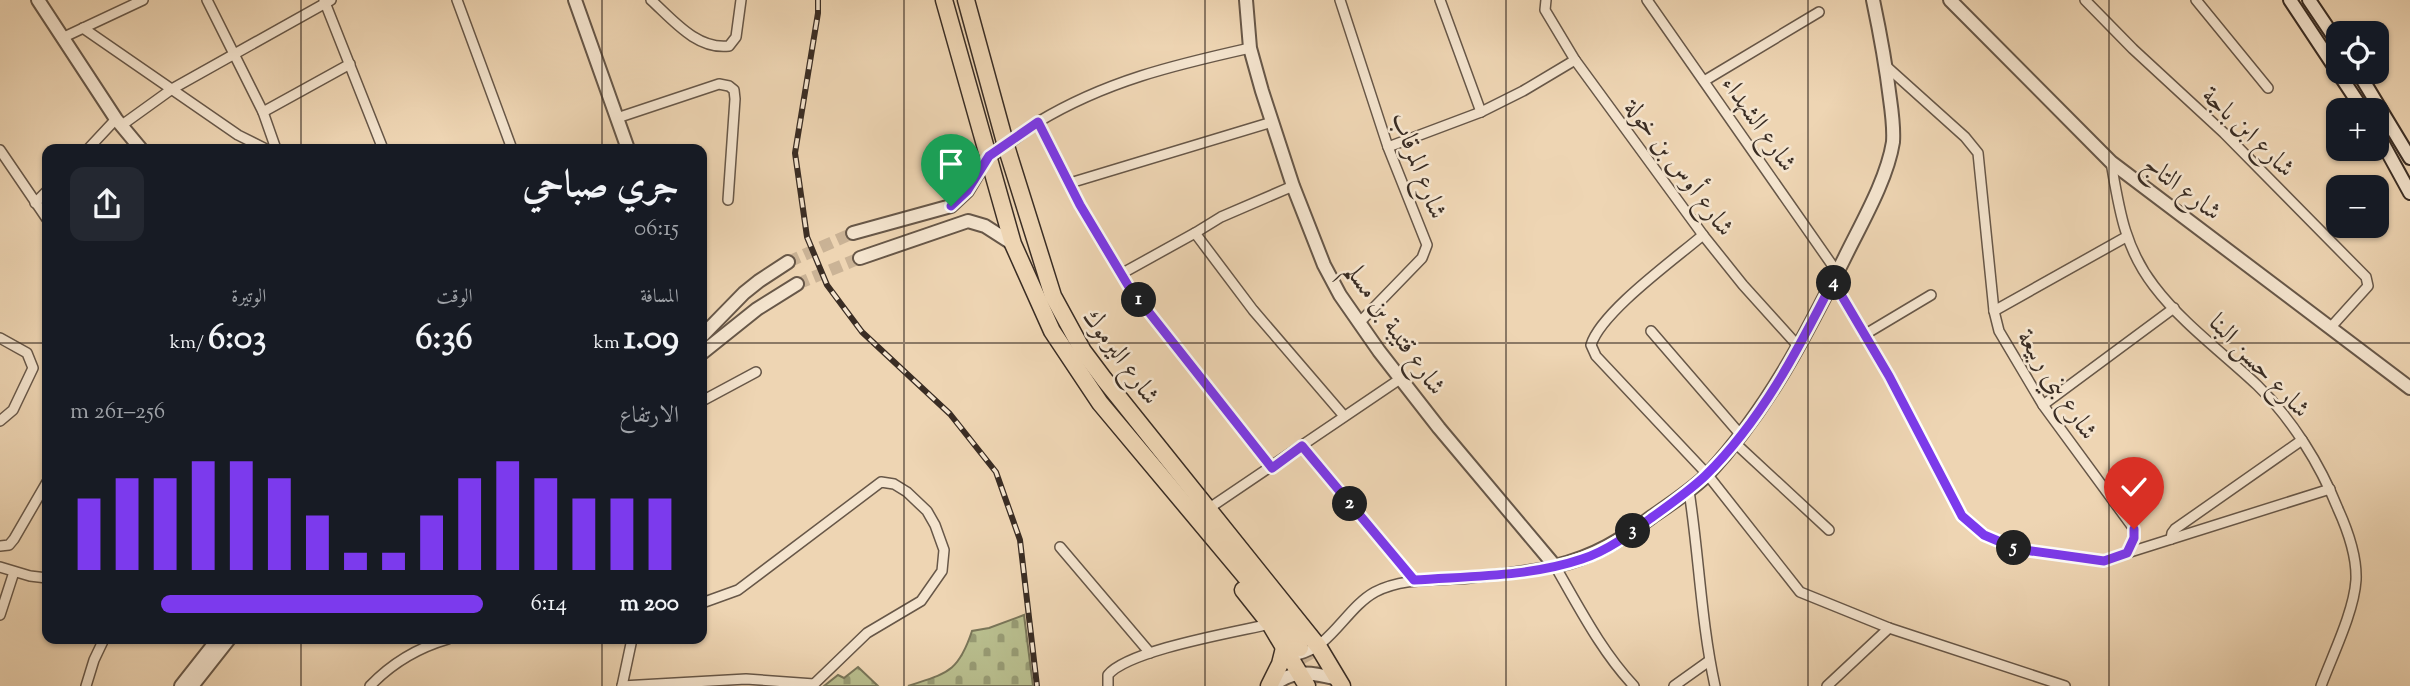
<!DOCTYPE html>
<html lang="ar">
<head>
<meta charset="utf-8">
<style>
  :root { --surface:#171b24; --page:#242831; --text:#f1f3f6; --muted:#9ea1a6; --accent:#7c3aed }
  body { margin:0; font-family:"Sorts Mill Goudy",Amiri,serif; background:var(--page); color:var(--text); direction:rtl; height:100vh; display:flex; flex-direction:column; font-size:26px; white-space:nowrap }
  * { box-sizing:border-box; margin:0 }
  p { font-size:23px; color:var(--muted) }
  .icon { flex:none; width:38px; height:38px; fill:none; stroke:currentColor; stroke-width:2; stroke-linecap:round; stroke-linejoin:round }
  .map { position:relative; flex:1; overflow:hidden; direction:ltr }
  .side { position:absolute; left:42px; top:144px; width:665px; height:500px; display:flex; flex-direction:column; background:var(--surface); border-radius:14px; box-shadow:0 2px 5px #0004; direction:rtl }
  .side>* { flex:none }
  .controls { position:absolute; left:2326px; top:21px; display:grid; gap:14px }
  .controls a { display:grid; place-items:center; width:63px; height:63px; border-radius:14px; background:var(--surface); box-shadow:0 2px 5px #0004; font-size:35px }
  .pin { position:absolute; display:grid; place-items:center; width:60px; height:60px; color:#fff; margin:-72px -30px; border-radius:50% 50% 50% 0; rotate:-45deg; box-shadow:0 0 7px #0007 }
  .pin .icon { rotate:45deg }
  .km { position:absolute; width:35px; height:35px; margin:-18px; border-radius:50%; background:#222; color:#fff; font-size:19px; line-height:35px; text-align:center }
  .round { display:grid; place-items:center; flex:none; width:74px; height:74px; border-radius:14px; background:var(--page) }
  .head { display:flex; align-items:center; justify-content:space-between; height:119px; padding:0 28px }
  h1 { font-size:38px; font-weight:800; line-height:52px }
  .stats { display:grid; grid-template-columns:repeat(3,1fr); gap:10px; height:119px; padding:7px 28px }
  .stats div { display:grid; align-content:center }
  .stats b { font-size:35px; font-weight:800 }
  .stats small { font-size:19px; font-weight:400 }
  .stats p { font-size:19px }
  .chart { height:196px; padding:14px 28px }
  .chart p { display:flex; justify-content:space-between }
  .chart svg { width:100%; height:126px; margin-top:7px; stroke:var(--accent); stroke-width:6 }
  ul { padding:0 28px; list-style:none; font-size:23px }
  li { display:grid; grid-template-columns:112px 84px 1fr; align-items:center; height:52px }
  li i { height:18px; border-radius:9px; background:var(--accent) }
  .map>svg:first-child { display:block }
  .cemetery { fill:url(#cemetery-stones); stroke:#797558; stroke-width:2 }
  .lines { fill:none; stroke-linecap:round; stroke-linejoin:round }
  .tertiary-tunnel { stroke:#cab396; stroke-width:12; stroke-dasharray:12 6; stroke-linecap:butt }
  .trunk-tunnel { stroke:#cab396; stroke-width:16; stroke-dasharray:16 8; stroke-linecap:butt }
  .minor-casing { stroke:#675748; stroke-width:12 }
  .tertiary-casing { stroke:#675748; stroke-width:16 }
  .secondary-casing { stroke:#3a2d24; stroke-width:16 }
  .trunk-casing { stroke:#3a2d24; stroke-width:19 }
  .minor { stroke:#f4e4ce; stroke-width:9 }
  .tertiary { stroke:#f4e4ce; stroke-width:12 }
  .secondary { stroke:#f4e4ce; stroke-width:12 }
  .trunk { stroke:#eed5b3; stroke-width:16 }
  .rail-casing { stroke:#3a2d24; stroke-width:6 }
  .rail { stroke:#f4e4ce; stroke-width:3.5; stroke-dasharray:10; stroke-linecap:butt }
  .route-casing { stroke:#fff; stroke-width:14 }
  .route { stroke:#7c3aed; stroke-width:9 }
  .grid { fill:none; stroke:#3a2d24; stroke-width:2; stroke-opacity:0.55 }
  .labels { text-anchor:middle; stroke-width:5; stroke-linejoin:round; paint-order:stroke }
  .street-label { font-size:26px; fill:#3a2d24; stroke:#f4e4ce }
</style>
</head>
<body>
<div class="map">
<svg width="2410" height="686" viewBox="0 0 2410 686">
  <defs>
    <pattern id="cemetery-stones" width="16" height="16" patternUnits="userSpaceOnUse" patternTransform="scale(1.75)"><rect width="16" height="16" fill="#b8bd8d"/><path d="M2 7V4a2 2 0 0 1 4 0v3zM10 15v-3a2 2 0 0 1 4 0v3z" fill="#979a73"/></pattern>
  </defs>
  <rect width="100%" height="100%" fill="#eed5b3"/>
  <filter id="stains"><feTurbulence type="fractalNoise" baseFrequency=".00286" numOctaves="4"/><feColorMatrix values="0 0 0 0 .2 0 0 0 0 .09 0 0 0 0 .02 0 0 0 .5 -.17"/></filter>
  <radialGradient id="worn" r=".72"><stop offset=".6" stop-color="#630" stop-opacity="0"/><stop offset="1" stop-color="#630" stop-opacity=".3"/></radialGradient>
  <!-- cemetery -->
  <g class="cemetery">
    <path d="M1024 615 1033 686H908C947 673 958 673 972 631L989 628Z"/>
    <polygon points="858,667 878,686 824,686 838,675 844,678"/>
  </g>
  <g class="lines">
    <!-- tertiary-tunnel -->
    <g class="tertiary-tunnel">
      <polyline points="788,262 853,233"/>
      <polyline points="797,284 860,258"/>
    </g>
    <!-- trunk-tunnel -->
    <polyline class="trunk-tunnel" points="1300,648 1322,686"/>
    <defs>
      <g id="minor">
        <polyline points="207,0 263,112 276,149"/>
        <polyline points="324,0 383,149"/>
        <polyline points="457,0 512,149"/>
        <path d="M651 0C673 20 697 50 729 46L736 37 741 0"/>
        <polyline points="1340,0 1388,147 1427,245 1422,258 1359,323"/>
        <polyline points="1440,0 1481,112"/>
        <polyline points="1546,0 1545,10 1575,60 1703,235 1743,285 1799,347"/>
        <polyline points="1647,0 1837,272"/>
        <polyline points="2085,0 2133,49 2224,133 2366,277 2368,286 2331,327"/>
        <polyline points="2196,0 2268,88"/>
        <polyline points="83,28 238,135 266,149"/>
        <polyline points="62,38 143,0"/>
        <polyline points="1704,81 1819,12"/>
        <polyline points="263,112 350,64"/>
        <polyline points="617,118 719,84 729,86 734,90 735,99 728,200"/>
        <path d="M1038 122C1106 81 1174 65 1250 48"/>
        <polyline points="122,125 172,89 331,0"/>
        <polyline points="1006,146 1038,122 1080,205 1129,287 1272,468"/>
        <polyline points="1388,147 1481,112 1523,91 1575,60"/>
        <polyline points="88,149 116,119"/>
        <polyline points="0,150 47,219"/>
        <path d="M2111 162C2119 208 2124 247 2154 286 2182 323 2223 353 2257 385 2292 419 2320 464 2338 509 2348 531 2357 556 2356 580 2354 612 2332 656 2321 686"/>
        <polyline points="1070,183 1272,122"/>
        <polyline points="1293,186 1221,217 1195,233 1253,310 1344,416"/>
        <polyline points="35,203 47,191"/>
        <path d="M1703 235C1675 259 1601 312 1591 345L1596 356 1707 474 1800 592 1889 628 2065 686"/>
        <polyline points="1121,274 1195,233"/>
        <polyline points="1833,281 1889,376 1962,516 1984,535 2017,549 2104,561 2127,553 2134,538 2134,529 2043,405 1999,331 1994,311 1978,153 1965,137 1886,66"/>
        <polyline points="1994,311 2126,237"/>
        <polyline points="1651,331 1740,434"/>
        <polyline points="1864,335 1931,295"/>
        <polyline points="0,338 27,353 33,368 13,410 0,421"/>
        <polyline points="702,401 756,372"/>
        <polyline points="2043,405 2174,308"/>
        <polyline points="1734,442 1829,530"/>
        <polyline points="1302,446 1414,580"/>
        <path d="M1689 491C1699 555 1701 622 1715 686"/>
        <polyline points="1208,509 1400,379"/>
        <polyline points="2171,539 2172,533 2175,529 2302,440"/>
        <polyline points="0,546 9,545 14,539 47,482"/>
        <polyline points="1060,547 1150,653"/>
        <polyline points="2127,553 2330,489"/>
        <polyline points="0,567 30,576 47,578"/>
        <polyline points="702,603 738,590 881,482 894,484 907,492 927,511 935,525 944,550 942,571 921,601 867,633 812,686"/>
        <polyline points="0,615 14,572"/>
        <path d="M1297 655C1331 648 1346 608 1375 592 1404 577 1438 581 1470 578 1498 575 1526 570 1555 566 1579 607 1601 651 1634 686"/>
        <polyline points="86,686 94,660 104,639"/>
        <path d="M370 686C392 663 417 648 448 639"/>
        <polyline points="622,686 746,679 814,684"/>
        <polyline points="622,686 632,639"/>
        <path d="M1108 686V675C1128 650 1236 632 1270 624"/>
        <polyline points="1674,686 1709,661"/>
        <polyline points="1827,686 1889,628"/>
      </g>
      <g id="tertiary">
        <polyline points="38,0 116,119 141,149"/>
        <polyline points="575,0 628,149"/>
        <path d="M1246 0 1250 48 1262 91 1293 186 1324 265 1340 295 1379 351 1439 428 1555 566C1594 557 1621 540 1653 516 1672 503 1692 490 1708 474 1767 411 1806 335 1844 259 1861 224 1887 180 1893 142 1894 128 1892 113 1890 99 1886 66 1880 33 1873 0"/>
        <polyline points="1950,0 2111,162 2410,388"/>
        <polyline points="853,233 951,206 967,191 988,156 1006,146"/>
        <polyline points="860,258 968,221 985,226 1013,244"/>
        <polyline points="702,336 744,293 759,281 788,262"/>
        <polyline points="702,353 757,309 797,284"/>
        <polyline points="181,686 218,639"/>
        <polyline points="192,686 229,639"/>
        <path d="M1273 686C1293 668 1314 673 1338 679"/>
      </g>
      <g id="secondary">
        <polyline points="2290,0 2363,110"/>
        <polyline points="2309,0 2338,43"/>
        <polyline points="2358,72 2410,158"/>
        <polyline points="2376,131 2410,193"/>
      </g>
      <g id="trunk">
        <polyline points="944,0 1013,244 1052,331 1100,403 1280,618 1300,648"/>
        <polyline points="966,0 1006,146 1053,296 1083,351 1104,379 1318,646 1342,686"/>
        <polyline points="1243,590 1270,624 1307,686"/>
        <polyline points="1269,686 1280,664 1284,648"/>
      </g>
    </defs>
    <!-- minor casing -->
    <use href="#minor" class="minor-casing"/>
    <!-- tertiary casing -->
    <use href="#tertiary" class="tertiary-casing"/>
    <!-- secondary casing -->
    <use href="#secondary" class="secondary-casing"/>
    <!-- trunk casing -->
    <use href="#trunk" class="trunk-casing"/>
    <!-- minor -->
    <use href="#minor" class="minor"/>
    <!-- tertiary -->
    <use href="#tertiary" class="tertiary"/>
    <!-- secondary -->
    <use href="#secondary" class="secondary"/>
    <!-- trunk -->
    <use href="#trunk" class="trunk"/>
    <defs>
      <polyline id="rail" points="818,0 818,13 795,153 807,237 827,285 862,332 950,414 996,472 1020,540 1037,686"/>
    </defs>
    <!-- rail casing -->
    <use href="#rail" class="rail-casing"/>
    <!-- rail -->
    <use href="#rail" class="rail"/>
  </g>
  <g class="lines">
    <defs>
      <path id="route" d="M951 206 967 191 989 156 1038 122 1080 205 1129 287 1272 468 1302 446 1414 580C1469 576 1529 577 1582 559 1607 551 1630 534 1651 518 1669 505 1688 492 1705 476 1761 421 1798 350 1833 281L1889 376 1962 516 1984 535 2017 549 2104 561 2127 553 2134 538V529"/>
    </defs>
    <!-- route casing -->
    <use href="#route" class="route-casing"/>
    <!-- route -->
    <use href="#route" class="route"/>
  </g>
  <!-- grid -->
  <path class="grid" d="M301 0V149M602 0V149M904 0V686M1205 0V686M1506 0V686M1808 0V686M2109 0V686M0 343H47M702 343H2410M301 639V686M602 639V686"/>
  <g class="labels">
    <!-- street labels -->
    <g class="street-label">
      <text transform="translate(1760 123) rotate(55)" y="9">شارع الشهداء</text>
      <text transform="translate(2249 131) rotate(44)" y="9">شارع ابن باجة</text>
      <text transform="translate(1420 165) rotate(69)" y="9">شارع المرقاب</text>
      <text transform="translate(1680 167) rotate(53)" y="9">شارع أوس بن خولة</text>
      <text transform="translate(2183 187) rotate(37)" y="9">شارع التاج</text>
      <text transform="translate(1396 328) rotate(55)" y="9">شارع قتيبة بن مسلم</text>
      <text transform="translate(1122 356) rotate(54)" y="9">شارع اليرموك</text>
      <text transform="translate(2260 365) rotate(46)" y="9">شارع حسن البنا</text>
      <text transform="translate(2058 384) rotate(57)" y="9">شارع بني ربيعة</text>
    </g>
  </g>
  <rect width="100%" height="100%" filter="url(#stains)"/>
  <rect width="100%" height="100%" fill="url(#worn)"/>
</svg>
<div class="controls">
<a><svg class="icon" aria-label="locate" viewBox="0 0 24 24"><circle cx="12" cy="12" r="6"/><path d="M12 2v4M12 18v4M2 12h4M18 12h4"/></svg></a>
<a>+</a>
<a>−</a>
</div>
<div class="pin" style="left:951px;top:206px;background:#1e9e55"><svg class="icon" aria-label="arrive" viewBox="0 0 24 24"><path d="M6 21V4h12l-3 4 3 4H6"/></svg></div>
<div class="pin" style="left:2134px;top:529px;background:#d93025"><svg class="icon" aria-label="check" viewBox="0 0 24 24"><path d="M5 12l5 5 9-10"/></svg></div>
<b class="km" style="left:1139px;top:300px">1</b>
<b class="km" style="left:1350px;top:504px">2</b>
<b class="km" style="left:1633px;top:531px">3</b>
<b class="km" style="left:1834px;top:283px">4</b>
<b class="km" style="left:2014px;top:548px">5</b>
<section class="side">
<div class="head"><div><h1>جري صباحي</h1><p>06:15</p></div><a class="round"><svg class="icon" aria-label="share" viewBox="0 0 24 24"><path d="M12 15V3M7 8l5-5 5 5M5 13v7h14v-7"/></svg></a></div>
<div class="stats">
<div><p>المسافة</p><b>1.09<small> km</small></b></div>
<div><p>الوقت</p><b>6:36</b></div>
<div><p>الوتيرة</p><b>6:03<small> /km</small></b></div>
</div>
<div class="chart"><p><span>الارتفاع</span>256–261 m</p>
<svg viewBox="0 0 160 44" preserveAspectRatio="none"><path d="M5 44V19M15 44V12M25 44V12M35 44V6M45 44V6M55 44V12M65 44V25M75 44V38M85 44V38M95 44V25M105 44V12M115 44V6M125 44V12M135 44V19M145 44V19M155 44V19"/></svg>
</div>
<ul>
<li><b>200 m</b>6:14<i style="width:78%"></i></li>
</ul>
</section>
</div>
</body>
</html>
